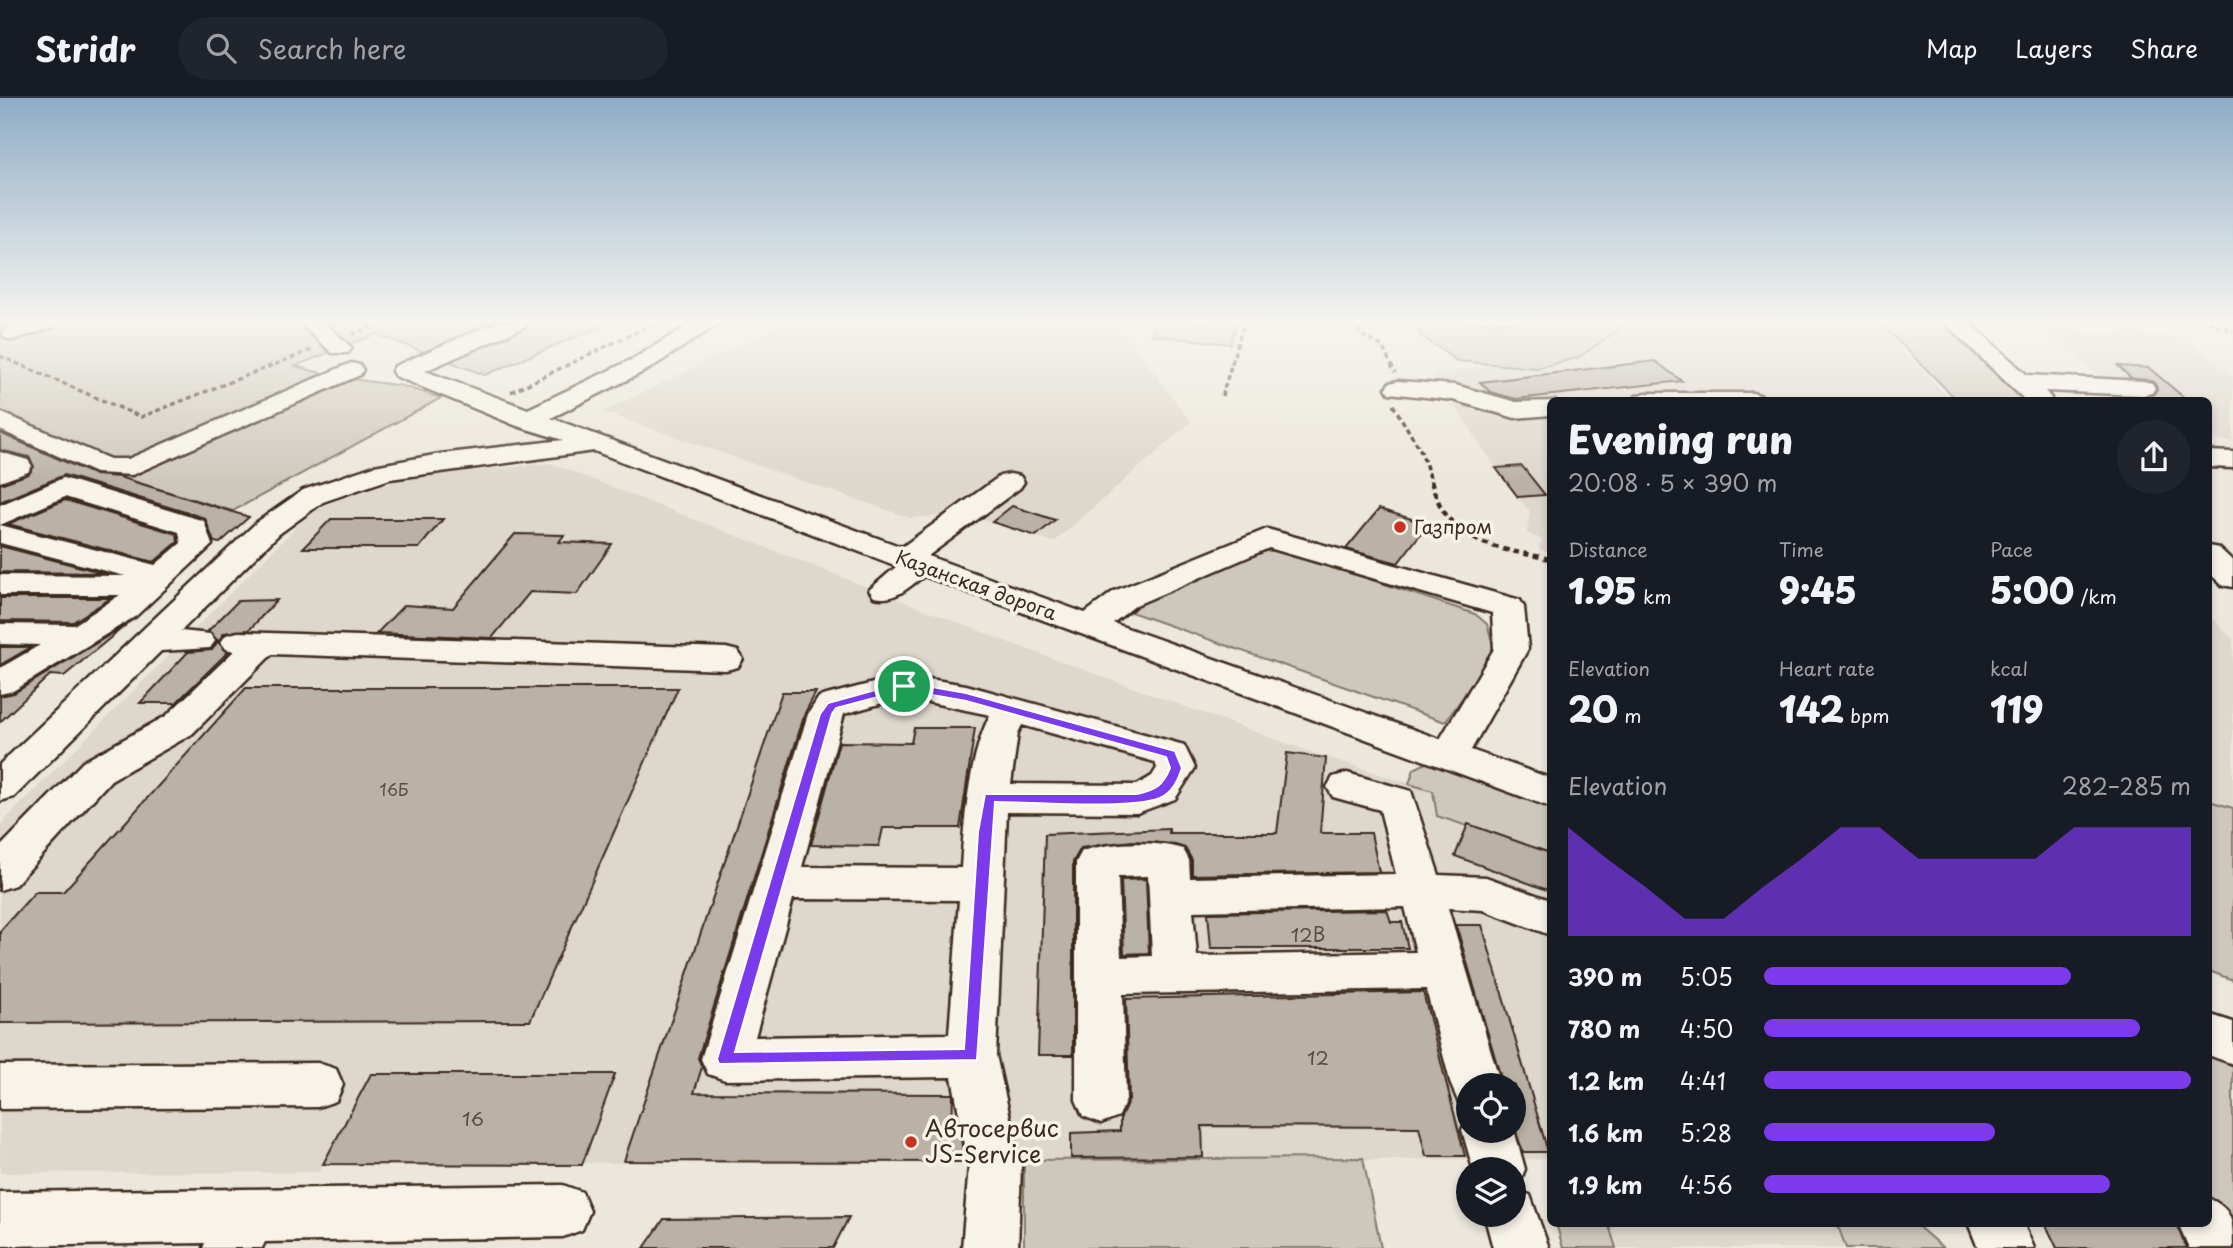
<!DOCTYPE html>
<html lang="en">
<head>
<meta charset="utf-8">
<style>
  :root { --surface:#171b24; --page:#20242c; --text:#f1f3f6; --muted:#9ea1a6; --line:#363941; --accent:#7c3aed }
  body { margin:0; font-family:"Playpen Sans",sans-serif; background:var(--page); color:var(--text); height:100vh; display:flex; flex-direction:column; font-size:26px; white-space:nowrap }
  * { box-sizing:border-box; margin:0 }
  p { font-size:23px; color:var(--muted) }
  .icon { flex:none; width:38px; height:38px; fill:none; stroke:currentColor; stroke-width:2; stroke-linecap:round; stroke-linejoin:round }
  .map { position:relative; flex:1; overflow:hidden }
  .side { position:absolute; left:1547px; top:299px; width:665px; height:830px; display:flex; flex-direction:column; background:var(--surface); border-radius:10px; box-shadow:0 4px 10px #0003 }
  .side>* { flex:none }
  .tools { position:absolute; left:1456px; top:975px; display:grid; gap:14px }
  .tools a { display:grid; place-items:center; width:70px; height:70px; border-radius:50%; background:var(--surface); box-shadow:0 4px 10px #0003; font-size:35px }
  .pin { position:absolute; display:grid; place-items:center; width:60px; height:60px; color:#fff; margin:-30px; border:4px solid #fff; border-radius:50%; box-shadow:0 2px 7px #0007 }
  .round { display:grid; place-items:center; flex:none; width:74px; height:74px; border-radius:37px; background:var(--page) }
  .summary { display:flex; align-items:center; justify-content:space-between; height:119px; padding:0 21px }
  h1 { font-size:38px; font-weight:800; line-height:52px }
  .metrics { display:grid; grid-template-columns:repeat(3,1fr); gap:10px; height:119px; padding:7px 21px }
  .metrics div { display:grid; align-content:center }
  .metrics b { font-size:35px; font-weight:800 }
  .metrics small { font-size:19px; font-weight:400 }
  .metrics p { font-size:19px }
  .chart { height:196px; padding:14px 21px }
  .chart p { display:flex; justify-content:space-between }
  .chart svg { width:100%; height:126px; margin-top:7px; fill:var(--accent); opacity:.7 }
  ul { padding:0 21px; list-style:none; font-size:23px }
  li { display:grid; grid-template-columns:112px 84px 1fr; align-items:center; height:52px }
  li i { height:18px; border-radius:9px; background:var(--accent) }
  header { display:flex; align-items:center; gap:42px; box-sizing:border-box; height:98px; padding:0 35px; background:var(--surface); border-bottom:2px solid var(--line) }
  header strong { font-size:33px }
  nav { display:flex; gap:38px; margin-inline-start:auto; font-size:24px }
  .search { width:490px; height:63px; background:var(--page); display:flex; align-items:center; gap:18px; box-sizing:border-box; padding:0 24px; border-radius:38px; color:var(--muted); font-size:26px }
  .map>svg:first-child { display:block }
  .built { fill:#ddd7cc; fill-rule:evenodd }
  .green { fill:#cec8bc; stroke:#84796d; stroke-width:2 }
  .building { fill:#bab2a7; stroke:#3b2a1e; stroke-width:2 }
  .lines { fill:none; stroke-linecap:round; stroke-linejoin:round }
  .minor-casing { stroke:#3b2a1e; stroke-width:5 }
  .path-far1 { stroke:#3b2a1e; stroke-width:3.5; stroke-dasharray:5 3.5; stroke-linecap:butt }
  .path { stroke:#3b2a1e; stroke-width:4.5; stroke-dasharray:6 4.5; stroke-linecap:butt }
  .minor { fill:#f7f3e8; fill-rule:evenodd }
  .route { fill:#7c3aed; stroke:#fff; stroke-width:2; fill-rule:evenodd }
  .poi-dot { fill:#c8321e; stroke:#f7f3e8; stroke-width:2.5 }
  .labels { text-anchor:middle; stroke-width:7; stroke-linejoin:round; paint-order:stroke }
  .number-label { font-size:16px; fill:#5b4c40 }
  .poi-label { font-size:19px; fill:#3b2a1e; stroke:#f7f3e8; text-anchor:start }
  .street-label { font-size:19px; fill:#3b2a1e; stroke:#f7f3e8 }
  .near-number-label { font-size:19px; fill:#5b4c40 }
  .near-poi-label { font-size:23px; fill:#3b2a1e; stroke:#f7f3e8; text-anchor:start }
</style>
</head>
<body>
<header>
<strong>Stridr</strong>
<div class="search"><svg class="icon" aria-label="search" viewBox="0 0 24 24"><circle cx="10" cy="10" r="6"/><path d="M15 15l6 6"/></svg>Search here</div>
<nav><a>Map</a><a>Layers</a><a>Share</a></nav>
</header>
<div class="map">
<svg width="2233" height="1150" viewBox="0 0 2233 1150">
  <rect width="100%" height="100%" fill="#ece7dc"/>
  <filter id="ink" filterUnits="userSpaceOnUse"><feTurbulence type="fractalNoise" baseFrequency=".0143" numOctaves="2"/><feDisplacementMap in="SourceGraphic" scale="14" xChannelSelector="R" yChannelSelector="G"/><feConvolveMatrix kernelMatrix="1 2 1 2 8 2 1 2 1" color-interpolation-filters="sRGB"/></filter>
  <g filter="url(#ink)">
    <!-- built -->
    <g class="built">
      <polygon points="786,224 1116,224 1191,324 1054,444 967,416 910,420 603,314"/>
      <polygon points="1458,224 1876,224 1951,303 1550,303 1550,455 1538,451 1543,442 1527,435 1530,414 1496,370 1433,275 1503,267"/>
      <polygon points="2046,232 2180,238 2233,278 2233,343 2209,342 2208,303 2127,303"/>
      <path d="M550 365 1013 546 1305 652 1433 693 1469 726 1550 755V1061L323 1066 319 1074 0 1075V727L315 410 404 380ZM1468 987H1514V1032H1468Z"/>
      <polygon points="2208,516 2233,541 2233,710 2209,703"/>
      <polygon points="1608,1125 1837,1125 1846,1150 1616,1150"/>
    </g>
    <!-- green -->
    <g class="green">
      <polygon points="0,224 611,224 485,277 376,236 295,268 336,279 403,288 441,300 233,413 69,364 0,336"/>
      <polygon points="1155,224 1237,224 1230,246 1151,237"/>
      <polygon points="1421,224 1630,224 1577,260 1537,270 1457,263 1419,236"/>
      <polygon points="1879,224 1940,224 2024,303 1958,303"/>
      <polygon points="1255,453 1284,453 1475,516 1487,526 1495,554 1445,624 1131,514 1139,505"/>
      <polygon points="1441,664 1550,704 1550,755 1437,718 1433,693 1409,686 1414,671 1426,665"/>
      <polygon points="2209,703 2233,710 2233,882 2209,873"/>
      <polygon points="2209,957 2233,966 2233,1137 2209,1098"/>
      <polygon points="1363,1060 1381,1150 1024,1150 1024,1062"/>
      <polygon points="1556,1125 1608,1125 1616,1150 1563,1150"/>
      <polygon points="1837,1125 1914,1125 1943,1150 1846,1150"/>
    </g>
    <!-- building -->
    <g class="building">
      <polygon points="1655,263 1682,283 1516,301 1490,294 1480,284"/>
      <polygon points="2118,268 2149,270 2188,303 2158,303 2152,298 2157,291 2154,284 2131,280"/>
      <polygon points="0,335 95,377 119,379 249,419 220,445 214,444 205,420 64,377 0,404 0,386 29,376 34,369 29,359 0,352"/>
      <polygon points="1522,368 1545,397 1518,399 1496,370"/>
      <polygon points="65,402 177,436 178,444 154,464 8,426"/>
      <polygon points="1012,408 1055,422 1036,438 992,424"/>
      <polygon points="1379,411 1428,426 1398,465 1346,451"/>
      <polygon points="331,421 443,421 419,450 303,450"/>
      <polygon points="515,436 564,437 559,444 612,446 577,496 530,494 492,540 377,535 404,507 453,510"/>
      <polygon points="0,448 104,475 0,474"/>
      <polygon points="0,500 111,500 73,524 0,523"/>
      <polygon points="277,502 249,532 224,535 218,544 228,554 176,605 140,605 188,554 212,552 218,543 208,533 238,503"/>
      <polygon points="126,527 64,578 50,577 0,624 0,598 14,595"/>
      <polygon points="0,549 31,549 0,567"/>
      <polygon points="246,590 678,590 530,923 0,925 0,833 35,794 63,794"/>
      <polygon points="782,594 816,594 805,615 698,960 702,969 694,995 953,996 952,1030 959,1030 965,1064 624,1063"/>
      <polygon points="914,630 975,630 960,730 883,730 879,748 811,747 839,644 911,645"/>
      <polygon points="1287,655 1326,660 1320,735 1371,735 1379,774 1192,777 1192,762 1185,750 1172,746 1132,743 1081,750 1073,764 1073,957 1038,957 1045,736 1169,731 1169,735 1277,735"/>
      <polygon points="1468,726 1550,755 1550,793 1455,758"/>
      <polygon points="1146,781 1149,855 1124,856 1121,782"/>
      <polygon points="1387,812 1391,824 1402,824 1408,850 1211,850 1208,815"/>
      <polygon points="1456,827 1482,827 1548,1054 1523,1054 1514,1029 1514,987 1503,987"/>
      <polygon points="1423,894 1465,1058 1426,1058 1419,1029 1202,1028 1203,1059 1071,1060 1071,1035 1120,1033 1120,1021 1129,1002 1126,901"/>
      <polygon points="371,976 615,976 582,1067 323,1066"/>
      <polygon points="849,1119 833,1150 644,1150 664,1121"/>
      <polygon points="2045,1125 2176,1125 2186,1150 2057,1150"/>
    </g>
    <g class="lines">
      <defs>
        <g id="minor">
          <polygon points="22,224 56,224 53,229 13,242 5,240 2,235 5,230"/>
          <polygon points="299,224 324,224 352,250 348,255 332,255"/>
          <path d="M496 224H527L524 229 425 273 528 311 633 261 694 224H721L649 271 551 320 902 449 1000 378 1010 376 1020 378 1024 384 1020 390 928 458 1085 515 1114 493 1267 431 1520 502 1524 509 1528 551 1471 652 1550 680V709L924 478C907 490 895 504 874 499L869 492 897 468 594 353 390 381 323 404 279 436 181 533 210 536 215 543 210 550 161 553 14 699 0 703V666L257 424 303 392 374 368 440 356 563 342 517 328 395 278 392 273 395 268ZM1269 450 1492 515 1494 551 1440 641 1113 525 1136 507Z"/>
          <polygon points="1944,224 1969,224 2027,277 2143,283 2152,285 2155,290 2152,295 2143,297 2045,293 2051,300 2049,303 2026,303"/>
          <polygon points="351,265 360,267 363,272 360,277 132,377 96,375 0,332 0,314 110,361 128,361"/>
          <polygon points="1398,283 1455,287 1516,304 1556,303 1550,303 1550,317 1515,320 1453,302 1389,295 1386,290 1389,285"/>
          <polygon points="1645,295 1753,295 1762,298 1765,303 1633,303 1636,298"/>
          <polygon points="2208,353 2233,354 2233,370 2208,369"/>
          <polygon points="0,354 28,362 32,368 28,374 0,384"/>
          <polygon points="63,380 204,423 212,447 136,518 13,593 0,596 0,570 40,547 0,546 0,526 74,527 120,497 0,497 0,477 125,478 0,445 0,427 155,467 181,445 179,434 65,399 0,427 0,407"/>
          <polygon points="2208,448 2219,450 2233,463 2233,489 2222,487 2208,474"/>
          <polygon points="238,534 726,550 738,553 743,561 738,569 726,572 272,556 192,636 111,682 15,787 0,792 0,749 83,664 166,618 234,553 226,551 221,544 226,537"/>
          <path d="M904 577 966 587 1184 647 1195 670 1175 701 1137 715 1007 714 996 957 1021 1068 1018 1150H962L969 1068 952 979 725 982 708 976 701 961 808 616 819 599ZM904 599 990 617C969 658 964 724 961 770L802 769 844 616ZM1022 627 1155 664 1157 670 1152 678 1137 687 1011 686 1018 635ZM793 801 959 802 949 936 755 939Z"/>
          <path d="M1347 675 1411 693 1439 777 1486 779 1550 802V837L1483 812 1448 810 1501 987H1468V1006L1458 1003 1451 987 1426 891 1123 896 1126 1002 1119 1018 1101 1025 1083 1018 1076 1002V764L1082 753C1111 744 1154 742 1183 751L1189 762 1190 780 1396 776 1380 712 1333 699 1327 689 1333 679ZM1148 778 1152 858 1121 859 1118 779ZM1405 809 1416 854 1197 858 1193 813Z"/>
          <polygon points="2208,916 2233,924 2233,966 2208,957"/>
          <polygon points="318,965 336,971 343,987 336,1003 318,1009 0,1011 0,967"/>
          <polygon points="1468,1019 1468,1032 1514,1032 1525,1071 1518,1089 1514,1090 1514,1071 1473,1071 1462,1032"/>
          <polygon points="563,1087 582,1094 590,1113 582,1132 563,1139 265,1144 262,1150 203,1150 205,1145 0,1148 0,1094"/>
          <polygon points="1514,1091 1530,1097 1549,1150 1493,1150 1484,1116 1514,1116"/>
          <path d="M2208 1100C2233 1111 2233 1123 2233 1150H2189L2178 1125H2208Z"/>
          <polygon points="1968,1125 2023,1125 2034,1150 1978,1150"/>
        </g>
      </defs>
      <!-- minor casing -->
      <use href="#minor" class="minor-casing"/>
      <!-- path-far1 -->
      <g class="path-far1">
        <polyline points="1352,224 1363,238 1382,248 1395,275"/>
        <polyline points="2208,224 2233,233"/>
        <polyline points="352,236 384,224"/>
        <polyline points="0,258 141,319 314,251"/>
        <polyline points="511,294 657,224"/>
        <polyline points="1222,298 1244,224"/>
        <polyline points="1393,307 1421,353 1432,385"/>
      </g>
      <!-- path -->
      <path class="path" d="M1431 383C1448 447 1494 449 1550 461"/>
      <!-- minor -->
      <use href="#minor" class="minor"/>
    </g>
  </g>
  <!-- sky -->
  <linearGradient id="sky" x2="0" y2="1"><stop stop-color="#8eacc6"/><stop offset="0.58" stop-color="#f6f4ef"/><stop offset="1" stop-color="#f6f4ef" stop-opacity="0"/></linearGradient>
  <rect width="2233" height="385" fill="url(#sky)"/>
  <!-- route -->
  <path class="route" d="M904 584 966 595 1175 653 1182 670C1178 682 1173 694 1160 700 1131 712 1032 704 995 704L977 962 719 966 717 961 820 616 828 605ZM904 592 966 603 1166 659 1170 670C1163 688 1155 692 1137 696H985L978 734 964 951 735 954 832 616 836 610Z"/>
  <!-- markers -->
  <g class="poi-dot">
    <circle cx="1400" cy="429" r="7"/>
    <circle cx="911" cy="1044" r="7"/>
  </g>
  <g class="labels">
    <!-- number labels -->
    <g class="number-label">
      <text x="394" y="698">16Б</text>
    </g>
    <!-- poi labels -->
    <g class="poi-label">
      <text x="1414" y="436">Газпром</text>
    </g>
    <!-- street labels -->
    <g class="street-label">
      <text transform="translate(976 487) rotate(20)" y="7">Казанская дорога</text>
    </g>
    <!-- near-number labels -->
    <g class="near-number-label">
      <text x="1308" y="844">12В</text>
      <text x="1318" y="967">12</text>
      <text x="473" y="1028">16</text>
    </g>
    <!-- near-poi labels -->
    <g class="near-poi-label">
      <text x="925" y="1039">Автосервис<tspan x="925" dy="26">JS-Service</tspan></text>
    </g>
  </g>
</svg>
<div class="tools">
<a><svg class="icon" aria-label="locate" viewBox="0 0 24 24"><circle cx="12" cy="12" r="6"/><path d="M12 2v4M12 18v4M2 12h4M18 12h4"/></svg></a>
<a><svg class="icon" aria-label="layers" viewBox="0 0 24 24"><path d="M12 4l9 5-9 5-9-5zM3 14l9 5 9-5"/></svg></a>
</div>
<div class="pin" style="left:904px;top:588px;background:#1e9e55"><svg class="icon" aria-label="arrive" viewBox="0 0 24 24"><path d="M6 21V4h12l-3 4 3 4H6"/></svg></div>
<section class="side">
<div class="summary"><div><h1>Evening run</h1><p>20:08 · 5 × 390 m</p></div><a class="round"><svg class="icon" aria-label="share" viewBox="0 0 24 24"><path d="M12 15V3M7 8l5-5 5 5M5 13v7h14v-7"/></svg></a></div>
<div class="metrics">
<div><p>Distance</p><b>1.95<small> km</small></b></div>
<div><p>Time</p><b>9:45</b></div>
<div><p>Pace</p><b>5:00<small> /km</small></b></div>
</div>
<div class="metrics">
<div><p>Elevation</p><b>20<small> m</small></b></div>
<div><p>Heart rate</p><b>142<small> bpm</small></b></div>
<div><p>kcal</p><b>119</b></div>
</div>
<div class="chart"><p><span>Elevation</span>282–285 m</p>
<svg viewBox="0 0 160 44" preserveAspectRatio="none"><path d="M0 44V6L10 17L20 27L30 38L40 38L50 27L60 17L70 6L80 6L90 17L100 17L110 17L120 17L130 6L140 6L150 6L160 6V44z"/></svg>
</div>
<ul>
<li><b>390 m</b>5:05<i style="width:72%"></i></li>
<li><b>780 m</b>4:50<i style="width:88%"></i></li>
<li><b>1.2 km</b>4:41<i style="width:100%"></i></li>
<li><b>1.6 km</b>5:28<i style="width:54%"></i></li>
<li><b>1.9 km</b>4:56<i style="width:81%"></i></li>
</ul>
</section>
</div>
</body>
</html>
